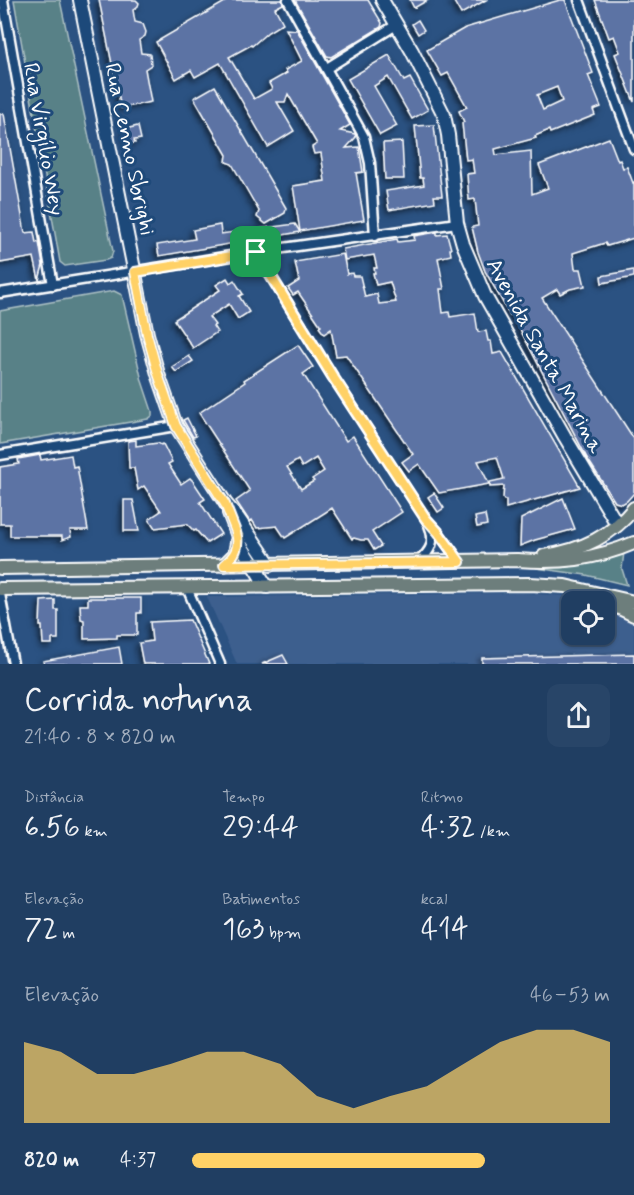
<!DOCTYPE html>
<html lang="pt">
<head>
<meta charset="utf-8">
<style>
  :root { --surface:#203e62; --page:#284568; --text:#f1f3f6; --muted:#a2aebe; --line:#3d5777; --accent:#ffd166 }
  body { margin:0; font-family:Mynerve,sans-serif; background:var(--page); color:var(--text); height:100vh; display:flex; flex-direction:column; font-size:22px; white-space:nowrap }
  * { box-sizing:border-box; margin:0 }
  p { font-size:20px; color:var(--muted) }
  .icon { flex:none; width:33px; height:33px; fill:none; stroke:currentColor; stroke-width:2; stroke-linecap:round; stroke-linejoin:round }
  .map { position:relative; height:664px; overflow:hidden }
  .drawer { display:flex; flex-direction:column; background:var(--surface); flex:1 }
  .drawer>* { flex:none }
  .tools { position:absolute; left:561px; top:591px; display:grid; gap:12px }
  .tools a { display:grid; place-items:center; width:54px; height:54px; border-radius:12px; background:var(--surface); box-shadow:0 2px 4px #0004,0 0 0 2px var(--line); font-size:30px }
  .pin { position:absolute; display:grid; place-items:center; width:51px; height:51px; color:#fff; margin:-26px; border-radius:12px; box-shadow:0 3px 9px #0006 }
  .round { display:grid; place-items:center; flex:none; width:63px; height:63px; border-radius:12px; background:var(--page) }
  .head { display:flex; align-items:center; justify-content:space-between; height:102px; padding:0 24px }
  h1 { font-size:33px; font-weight:600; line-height:45px }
  .metrics { display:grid; grid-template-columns:repeat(3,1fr); gap:9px; height:102px; padding:6px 24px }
  .metrics div { display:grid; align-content:center }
  .metrics b { font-size:30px; font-weight:600 }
  .metrics small { font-size:16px; font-weight:400 }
  .metrics p { font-size:16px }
  .chart { height:168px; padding:12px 24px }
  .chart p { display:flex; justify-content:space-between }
  .chart svg { width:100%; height:108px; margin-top:6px; fill:var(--accent); opacity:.7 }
  ul { padding:0 24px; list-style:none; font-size:20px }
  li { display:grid; grid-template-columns:96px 72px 1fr; align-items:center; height:45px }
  li i { height:15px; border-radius:8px; background:var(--accent) }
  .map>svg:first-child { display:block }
  .built { fill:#3d5f8e }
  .green { fill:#598187; stroke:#acc0c3; stroke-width:1.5 }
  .building { fill:#5b73a4; stroke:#fff; stroke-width:1.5; fill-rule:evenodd; filter:url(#shadow) }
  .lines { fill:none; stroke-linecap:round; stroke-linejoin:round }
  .street-casing { stroke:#fff; stroke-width:13 }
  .secondary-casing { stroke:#fff; stroke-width:16 }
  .primary-casing { stroke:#fff; stroke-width:16 }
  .street { stroke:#1f4a7a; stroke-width:8 }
  .secondary { stroke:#1f4a7a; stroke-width:12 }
  .primary { stroke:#6d7e7c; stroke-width:12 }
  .route-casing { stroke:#fff; stroke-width:12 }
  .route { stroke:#ffd166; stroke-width:8 }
  .labels { text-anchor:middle; stroke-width:6; stroke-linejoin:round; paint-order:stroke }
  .street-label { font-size:22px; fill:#fff; stroke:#1f4a7a }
</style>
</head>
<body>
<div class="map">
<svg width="634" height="664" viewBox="0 0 634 664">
  <defs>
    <filter id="shadow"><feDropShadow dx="-2.5" dy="2.5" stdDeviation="3" flood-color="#0009"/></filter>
  </defs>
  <rect width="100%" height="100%" fill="#2b5282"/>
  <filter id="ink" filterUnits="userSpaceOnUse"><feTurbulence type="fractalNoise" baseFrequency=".0167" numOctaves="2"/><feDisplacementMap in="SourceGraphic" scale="12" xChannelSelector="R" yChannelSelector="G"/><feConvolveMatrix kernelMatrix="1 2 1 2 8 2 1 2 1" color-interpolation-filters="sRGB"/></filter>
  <g filter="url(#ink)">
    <!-- built -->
    <polygon class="built" points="522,593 569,596 588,601 572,602 572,634 604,634 605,607 629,619 634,623 634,664 237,664 207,597"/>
    <!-- green -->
    <g class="green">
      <polygon points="14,0 60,0 113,251 111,258 106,260 65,266 60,262"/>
      <polygon points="114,291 122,295 142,381 152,411 152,416 148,419 0,444 0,311"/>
      <path d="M624 552 622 569 627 585 586 575 536 568C568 567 593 563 624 552Z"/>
    </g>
    <!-- building -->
    <g class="building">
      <polygon points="99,0 136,0 139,3 138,6 133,10 135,22 143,24 146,32 145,36 139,40 141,53 150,54 151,65 145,69 151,102 121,108"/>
      <polygon points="224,0 282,0 283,4 275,8 283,23 268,32 252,46 251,45 229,57 254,99 272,89 269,83 287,73 285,70 302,61 286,29 297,30 350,125 340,131 355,134 356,137 346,148 359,147 363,172 356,173 364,220 300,231 293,186 325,181 321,153 314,154 312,147 317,144 288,94 285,102 277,102 294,131 268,147 220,63 195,77 191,70 176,79 156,42 225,2"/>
      <polygon points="295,0 368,0 382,23 381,27 331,57 327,56"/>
      <polygon points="410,0 428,0 414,8"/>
      <polygon points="453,0 486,0 461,14"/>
      <path d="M560 0H565L593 73 588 75 601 107 593 110 595 115 550 133 549 130 535 136 536 138 495 149 496 155 531 151 532 194 548 188 539 165 609 138 618 161 620 160 623 168 627 167 633 183 634 182V238L607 246 605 243 573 253 575 269H581L585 286 570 289 560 294 557 289 542 298 634 439V493L627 501 622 504 615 502 587 458 512 314 510 315 485 271 478 252 472 227 478 226 475 199 469 200 467 174 474 173 472 159 466 160 462 123 464 122 459 111 467 107 448 73 442 76 427 50 465 28ZM557 87 562 101 543 110 537 95Z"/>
      <polygon points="595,0 634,0 634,102 615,54 620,52 614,36 609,38"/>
      <polygon points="418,20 424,30 418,34 412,24"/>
      <polygon points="389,55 404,81 410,78 428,110 412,119 388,77 374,86 397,126 380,135 348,79"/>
      <polygon points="215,86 286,208 285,213 266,224 257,217 259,211 232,164 226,162 227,155 194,98"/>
      <polygon points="0,114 4,114 25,233 34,232 36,243 39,242 43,265 39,280 34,257 0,263"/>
      <polygon points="434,125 442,196 434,196 435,202 389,210 386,191 424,185 423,178 420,178 415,126"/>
      <polygon points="138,126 141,139 134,140 135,143 129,144 125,129"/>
      <polygon points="402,142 404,179 385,179 383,143"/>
      <polygon points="295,224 300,232 159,256 157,245 195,239 193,230 220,225 221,234"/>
      <polygon points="437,232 437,235 447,234 451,249 450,249 451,255 438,258 444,289 440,289 443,313 449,312 450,317 475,313 478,332 486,331 488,341 491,341 493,354 502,352 580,487 506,508 506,500 504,500 503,498 504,486 490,487 490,482 504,479 497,457 478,461 489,484 439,493 419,464 409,471 402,462 413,454 346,355 336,356 331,329 324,334 319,327 321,326 298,292 293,295 288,288 299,281 295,262 343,254 347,274 352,273 353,276 360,276 365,297 377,294 379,304 396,302 390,282 376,285 373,273 375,273 374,268 377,268 374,255 345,260 343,249 397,239 398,242 415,240 414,236"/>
      <polygon points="634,270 634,277 602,283 601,276"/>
      <polygon points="227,278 230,283 234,280 243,294 239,296 249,312 238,319 229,304 209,317 215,325 213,326 217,332 193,348 174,320 220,290 216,285"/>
      <path d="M298 345 313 367 303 374 346 441 353 436 402 512 372 532 381 546 374 550 368 540H361L354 538 352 539 332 508 285 538 277 526 257 528 252 520 250 522 236 501 250 491 199 413 245 382 244 380ZM316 458 324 471 312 479 314 481 301 489 287 467 298 460 302 467Z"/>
      <polygon points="189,356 193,361 176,372 172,367"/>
      <polygon points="187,418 196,436 193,437 183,420"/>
      <polygon points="136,440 136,446 158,443 161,445 163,444 172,462 168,464 181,484 190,478 193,481 205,499 200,502 221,534 207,543 196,530 194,531 187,524 155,528 149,519 161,511 144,486 138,490 134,468 129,468 128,441"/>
      <polygon points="40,455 41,460 71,455 73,467 77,466 88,530 70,530 71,537 62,540 62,536 10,536 10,524 0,524 0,467 19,464 18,459"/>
      <polygon points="434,493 444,508 438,512 428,497"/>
      <polygon points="563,498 575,529 535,540 520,546 521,519"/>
      <polygon points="124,500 133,500 139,531 124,531"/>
      <polygon points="485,515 487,525 477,527 475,517"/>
      <polygon points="88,598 141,598 141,613 137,613 137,635 117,635 117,638 84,639 84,620 81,619 80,605 88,605"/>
      <polygon points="55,600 55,610 58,610 58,639 52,639 52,644 43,644 42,626 40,626 41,601"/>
      <polygon points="190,620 209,664 143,664 139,643 152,641 150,622"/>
      <polygon points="119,647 122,664 44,664 43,661"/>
      <polygon points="634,654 634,664 482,664 482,658"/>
      <polygon points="283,655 288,664 262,664"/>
    </g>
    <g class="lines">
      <defs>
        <g id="street">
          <polyline points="3,0 53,285"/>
          <polyline points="288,0 364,137 370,163 375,236"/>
          <polyline points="579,0 634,149"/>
          <polyline points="327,68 396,25"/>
          <polyline points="256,252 333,377 426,519 438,532 460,562"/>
          <polyline points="0,293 256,252 457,223"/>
          <polyline points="0,455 176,426"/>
          <path d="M418 562C431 551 436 542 429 525"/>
          <polyline points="187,588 220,664"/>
          <polyline points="0,594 13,664"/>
        </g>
        <g id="secondary">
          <polyline points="80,0 147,334 158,374 176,426 226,504 238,518 270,565"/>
          <polyline points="382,0 412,51 444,115 448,135 457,223 463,244 485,296 565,437 617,524"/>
          <polyline points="229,513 242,547 267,587"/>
        </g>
        <g id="primary">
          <path d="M544 556C579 551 612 536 634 508"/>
          <polyline points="224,565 235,554 238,537"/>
          <path d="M0 568 517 560C559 563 594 560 634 543"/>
          <polyline points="0,589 530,584 565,586 634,602"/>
          <polyline points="605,601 634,615"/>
        </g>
      </defs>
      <!-- street casing -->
      <use href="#street" class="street-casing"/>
      <!-- secondary casing -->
      <use href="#secondary" class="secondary-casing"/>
      <!-- primary casing -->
      <use href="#primary" class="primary-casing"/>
      <!-- street -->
      <use href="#street" class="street"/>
      <!-- secondary -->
      <use href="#secondary" class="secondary"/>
      <!-- primary -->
      <use href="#primary" class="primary"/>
    </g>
  </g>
  <g class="lines" filter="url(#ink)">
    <defs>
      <path id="route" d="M256 252 333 377 426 519 438 532 460 562 224 565C235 555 240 548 236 532L225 504 176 426 158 374 147 334 135 272Z"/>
    </defs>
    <!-- route casing -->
    <use href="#route" class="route-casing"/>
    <!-- route -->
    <use href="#route" class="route"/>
  </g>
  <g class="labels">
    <!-- street labels -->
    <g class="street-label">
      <text transform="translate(45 139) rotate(80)" y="8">Rua Virgílio Wey</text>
      <text transform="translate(131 149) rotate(78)" y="8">Rua Cenno Sbrighi</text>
      <text transform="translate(546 355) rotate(61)" y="8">Avenida Santa Marina</text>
    </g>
  </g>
</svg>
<div class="tools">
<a><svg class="icon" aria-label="locate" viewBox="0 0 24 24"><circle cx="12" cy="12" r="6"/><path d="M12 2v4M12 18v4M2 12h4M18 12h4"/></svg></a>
</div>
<div class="pin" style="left:256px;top:252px;background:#1e9e55"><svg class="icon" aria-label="arrive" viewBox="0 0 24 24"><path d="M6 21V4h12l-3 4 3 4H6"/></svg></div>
</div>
<section class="drawer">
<div class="head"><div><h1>Corrida noturna</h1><p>21:40 · 8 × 820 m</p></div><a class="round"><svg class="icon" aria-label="share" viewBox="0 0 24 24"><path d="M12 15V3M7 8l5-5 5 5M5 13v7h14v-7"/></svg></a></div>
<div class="metrics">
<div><p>Distância</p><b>6.56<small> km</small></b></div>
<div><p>Tempo</p><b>29:44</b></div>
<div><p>Ritmo</p><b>4:32<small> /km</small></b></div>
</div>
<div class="metrics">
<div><p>Elevação</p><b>72<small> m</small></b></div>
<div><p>Batimentos</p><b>163<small> bpm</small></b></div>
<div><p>kcal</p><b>414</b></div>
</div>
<div class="chart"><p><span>Elevação</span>46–53 m</p>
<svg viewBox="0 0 160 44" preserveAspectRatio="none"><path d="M0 44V11L10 15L20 24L30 24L40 20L50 15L60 15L70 20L80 33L90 38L100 33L110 29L120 20L130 11L140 6L150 6L160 11V44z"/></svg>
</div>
<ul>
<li><b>820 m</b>4:37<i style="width:70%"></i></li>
</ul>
</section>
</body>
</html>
